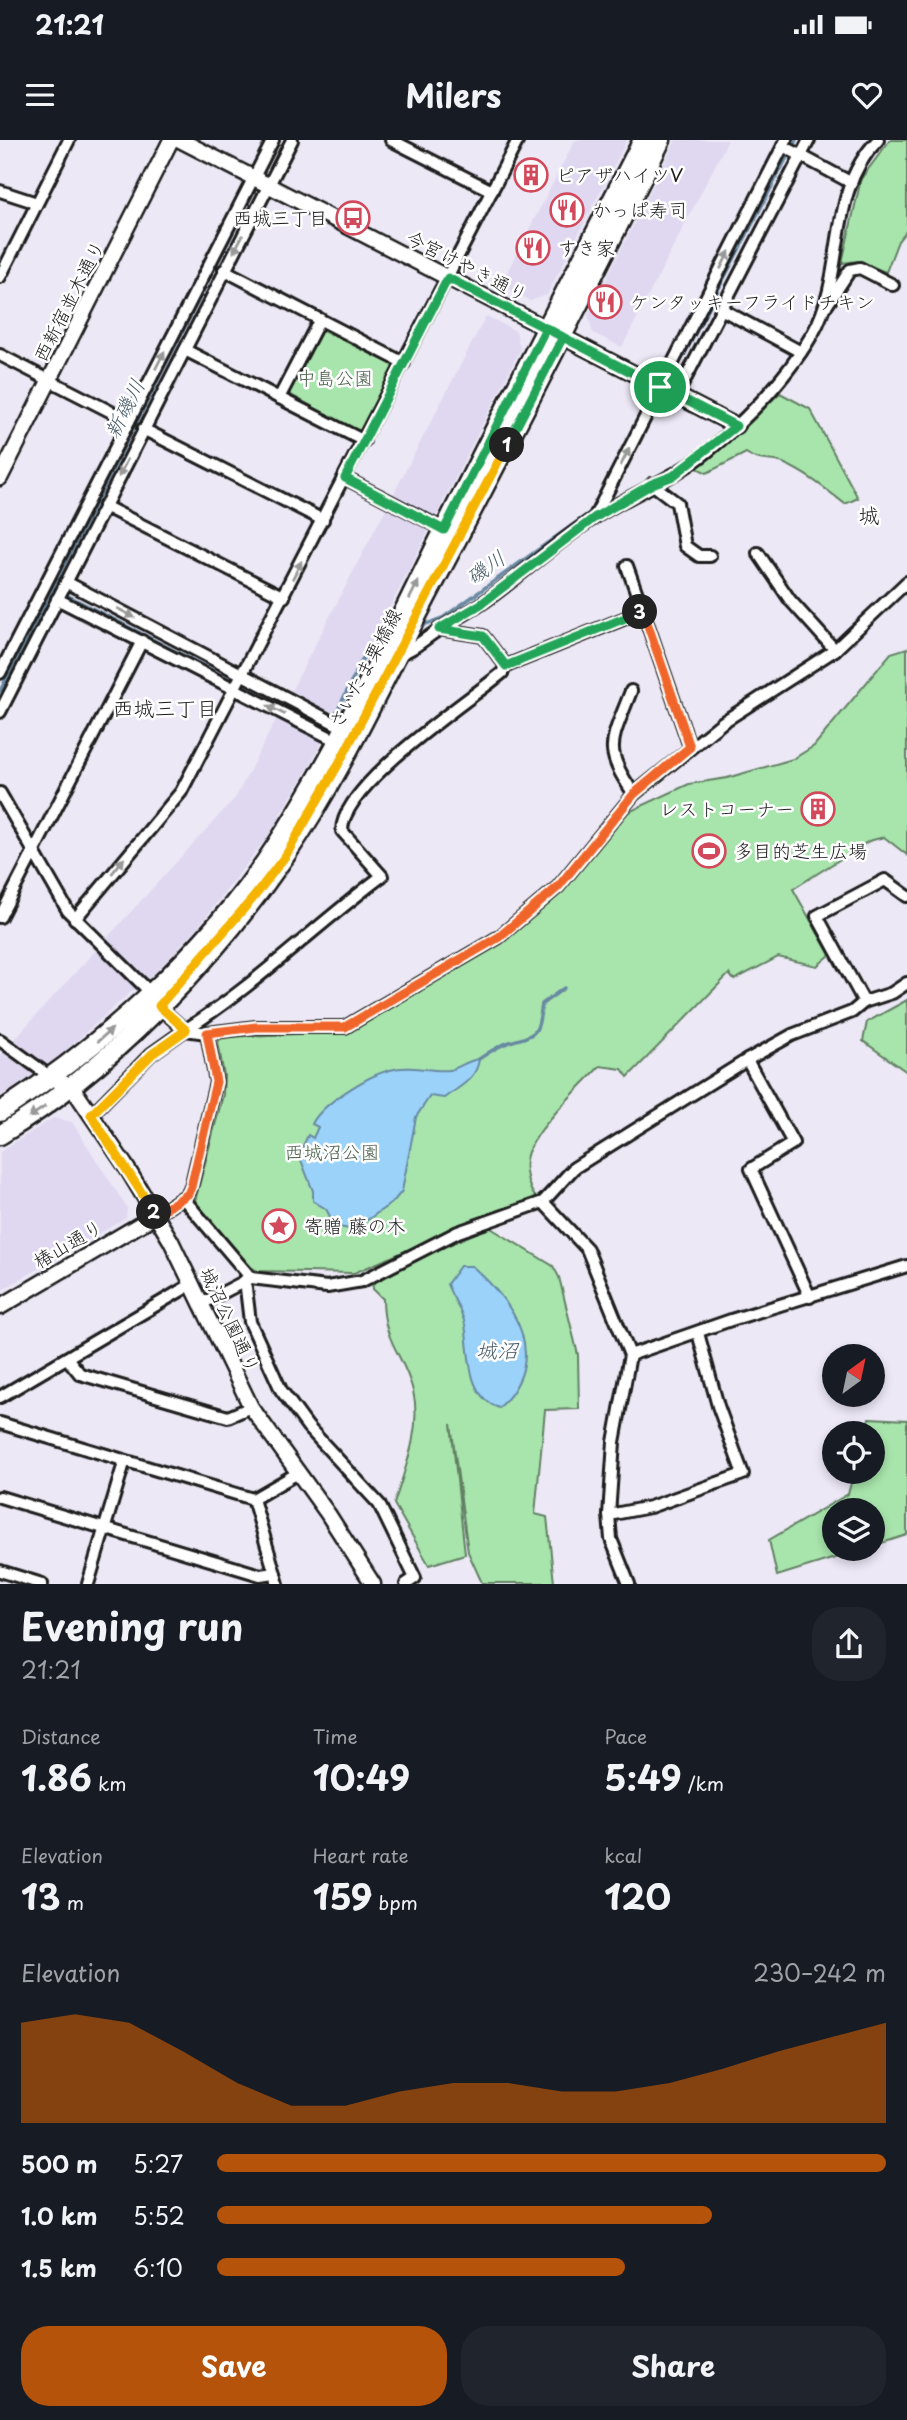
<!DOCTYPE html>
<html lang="en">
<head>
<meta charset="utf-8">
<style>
  :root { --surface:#171b24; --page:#20242c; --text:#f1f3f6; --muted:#9ea1a6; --accent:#b45309 }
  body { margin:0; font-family:"Playpen Sans","Klee One",sans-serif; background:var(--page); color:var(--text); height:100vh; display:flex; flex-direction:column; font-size:26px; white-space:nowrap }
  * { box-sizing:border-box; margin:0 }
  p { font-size:23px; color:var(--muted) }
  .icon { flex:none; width:38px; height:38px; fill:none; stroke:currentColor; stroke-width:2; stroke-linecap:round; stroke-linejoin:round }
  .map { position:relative; height:1444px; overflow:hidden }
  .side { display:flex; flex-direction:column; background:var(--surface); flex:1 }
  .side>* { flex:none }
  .needle { width:46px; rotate:33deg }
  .controls { position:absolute; left:822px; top:1204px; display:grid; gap:14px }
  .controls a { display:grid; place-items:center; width:63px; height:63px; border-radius:50%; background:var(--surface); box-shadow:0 4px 10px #0003; font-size:35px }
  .pin { position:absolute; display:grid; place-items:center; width:60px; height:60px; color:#fff; margin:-30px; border:4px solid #fff; border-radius:50%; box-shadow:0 2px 7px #0007 }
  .km { position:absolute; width:35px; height:35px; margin:-18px; border-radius:50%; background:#222; color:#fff; font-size:19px; line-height:35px; text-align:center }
  .round { display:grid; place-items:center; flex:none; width:74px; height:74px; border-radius:28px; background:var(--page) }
  .overview { display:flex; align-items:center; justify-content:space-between; height:119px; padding:0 21px }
  h1 { font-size:38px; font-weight:700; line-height:52px }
  .stats { display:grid; grid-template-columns:repeat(3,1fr); gap:10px; height:119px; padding:7px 21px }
  .stats div { display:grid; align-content:center }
  .stats b { font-size:35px; font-weight:700 }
  .stats small { font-size:19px; font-weight:400 }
  .stats p { font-size:19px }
  .chart { height:196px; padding:14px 21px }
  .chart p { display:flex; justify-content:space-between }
  .chart svg { width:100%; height:126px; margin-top:7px; fill:var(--accent); opacity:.7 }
  .action { display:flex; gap:14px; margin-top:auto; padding:14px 21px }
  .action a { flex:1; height:80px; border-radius:28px; background:var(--accent); color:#fff; font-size:28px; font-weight:700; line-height:80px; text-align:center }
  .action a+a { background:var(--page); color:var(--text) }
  ul { padding:0 21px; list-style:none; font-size:23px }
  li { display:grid; grid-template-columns:112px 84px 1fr; align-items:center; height:52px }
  li i { height:18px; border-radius:9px; background:var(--accent) }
  .status { display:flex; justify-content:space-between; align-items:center; height:49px; padding:0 35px; background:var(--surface); direction:ltr }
  .status svg { height:19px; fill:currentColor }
  header { display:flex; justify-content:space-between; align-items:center; height:91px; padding:0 21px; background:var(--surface); font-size:32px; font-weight:700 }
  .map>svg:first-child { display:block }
  .built { fill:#dfd8f0 }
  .green { fill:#a8e5ac; stroke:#628064; stroke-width:2 }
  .water { fill:#9ad2f9; stroke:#6889a1; stroke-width:2 }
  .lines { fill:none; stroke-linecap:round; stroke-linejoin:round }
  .stream { stroke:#6889a1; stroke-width:3.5 }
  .minor-casing { stroke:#1c1c1c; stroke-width:16 }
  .tertiary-casing { stroke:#1c1c1c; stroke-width:19 }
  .primary-casing { stroke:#1c1c1c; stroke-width:23 }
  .minor { stroke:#fff; stroke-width:10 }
  .tertiary { stroke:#fff; stroke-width:14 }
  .primary { stroke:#fff; stroke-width:18 }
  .oneway { fill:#999 }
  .split-1-casing { stroke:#fff; stroke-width:14 }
  .split-2-casing { stroke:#fff; stroke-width:14 }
  .split-3-casing { stroke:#fff; stroke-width:14 }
  .split-4-casing { stroke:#fff; stroke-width:14 }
  .split-1 { stroke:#22a559; stroke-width:9 }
  .split-2 { stroke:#f5b400; stroke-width:9 }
  .split-3 { stroke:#f0652b; stroke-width:9 }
  .split-4 { stroke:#22a559; stroke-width:9 }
  .labels { text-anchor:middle; stroke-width:5; stroke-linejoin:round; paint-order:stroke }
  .poi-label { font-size:19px; fill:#1c1c1c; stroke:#fff; text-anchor:start }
  .street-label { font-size:19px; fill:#1c1c1c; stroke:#fff }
  .park-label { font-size:19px; fill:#4d624e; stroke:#fff }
  .water-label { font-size:21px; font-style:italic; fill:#485c69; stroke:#fff }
  .neighbourhood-label { font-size:21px; fill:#1c1c1c; stroke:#fff }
</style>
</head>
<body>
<div class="status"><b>21:21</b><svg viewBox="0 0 49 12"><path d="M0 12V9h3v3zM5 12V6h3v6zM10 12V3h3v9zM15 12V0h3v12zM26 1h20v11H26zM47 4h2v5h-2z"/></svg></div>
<header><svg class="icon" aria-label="menu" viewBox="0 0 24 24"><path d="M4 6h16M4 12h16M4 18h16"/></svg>Milers<svg class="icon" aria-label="heart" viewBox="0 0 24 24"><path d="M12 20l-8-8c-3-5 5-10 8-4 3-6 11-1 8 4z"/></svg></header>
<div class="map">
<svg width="907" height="1444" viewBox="0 0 907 1444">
  <rect width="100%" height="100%" fill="#ece8f6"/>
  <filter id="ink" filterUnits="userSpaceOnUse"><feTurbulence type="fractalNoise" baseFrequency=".0143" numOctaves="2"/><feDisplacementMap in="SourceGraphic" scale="14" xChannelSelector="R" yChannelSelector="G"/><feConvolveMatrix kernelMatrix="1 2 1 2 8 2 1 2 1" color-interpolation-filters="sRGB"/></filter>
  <g filter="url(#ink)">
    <!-- built -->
    <g class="built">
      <polygon points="575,0 627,0 547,155 530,161 501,144"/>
      <polygon points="676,0 728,0 622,207 593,193 588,175"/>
      <polygon points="486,176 516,191 520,210 307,631 280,674 283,676 199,786 145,843 133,850 56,919 0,957 0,915 236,657"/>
      <polygon points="53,978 72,982 127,1068 126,1078 0,1151 0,1012"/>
    </g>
    <!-- green -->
    <g class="green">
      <polygon points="890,0 907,0 907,90 898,101 886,132 857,121 842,123 861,39"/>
      <polygon points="319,188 393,225 391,234 361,290 357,291 287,253"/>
      <path d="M780 253 810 269 858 358 845 364C826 349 806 333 783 323 770 318 759 323 746 313L707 333 697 328Z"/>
      <path d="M907 508V715L884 697 869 701 793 749 830 815 817 826 778 817 734 840 729 834 628 937 622 929 600 926C578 950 541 983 528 1012 522 1026 528 1049 537 1059L508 1067 354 1133 258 1131 249 1126 195 1061 223 955 224 936 218 902 222 897 347 892 506 798 551 762 620 676 689 644 727 638 793 619 814 606 891 513Z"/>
      <polygon points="907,860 907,932 863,901 867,882"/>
      <path d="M489 1087 553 1126 559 1137 578 1215 579 1269 545 1270 535 1374 547 1377 554 1443H482L468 1412 451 1284 465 1414 429 1425 394 1364C405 1329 422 1288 413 1251 404 1215 383 1202 383 1159L373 1149 372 1139Z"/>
      <polygon points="869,1278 907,1280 907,1395 873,1406 873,1370 835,1370 835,1409 864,1409 777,1436 769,1400 848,1354 854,1332 873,1332 873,1293 865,1293"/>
    </g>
    <!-- water -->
    <g class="water">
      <path d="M479 919C477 939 459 947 444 958L430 956 416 977 402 1051 393 1062 353 1090 335 1086 326 1069 313 1061V1051L299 1015 308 995 313 998 318 987 312 984C321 964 369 935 390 930 410 924 430 932 449 930 459 928 468 920 479 919Z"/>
      <path d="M460 1126H472C516 1165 551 1217 499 1268 466 1256 470 1214 465 1185 463 1171 452 1158 447 1144Z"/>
    </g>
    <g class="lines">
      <!-- stream -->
      <g class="stream">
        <polyline points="261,36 279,0"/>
        <polyline points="668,246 796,0"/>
        <polyline points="638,302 664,253"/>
        <polyline points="53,448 328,590 367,510 379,504"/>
        <polyline points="419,487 444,477 595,369"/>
        <polyline points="0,551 258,43"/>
        <path d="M479 919C488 913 499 905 510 902 539 894 537 894 542 864L564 848"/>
      </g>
      <defs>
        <g id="minor">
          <polyline points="391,0 492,51"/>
          <polyline points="783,6 850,42"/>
          <polyline points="0,51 37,63"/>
          <polyline points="224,130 404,223"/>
          <polyline points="0,137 69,0"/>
          <polyline points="827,165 850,130 860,128 893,145"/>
          <polyline points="721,169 801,212"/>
          <polyline points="185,210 364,301"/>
          <polyline points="0,215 129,281"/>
          <polyline points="677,255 809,0"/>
          <polyline points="279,258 320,179"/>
          <polyline points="143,289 323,380"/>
          <polyline points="345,338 445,390"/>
          <polyline points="652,344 677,363 685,406 699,416 710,416"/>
          <polyline points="104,366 284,457"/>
          <polyline points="594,378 786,0"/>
          <polyline points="758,413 790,460 835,510"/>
          <polyline points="627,426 643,471"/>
          <polyline points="66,442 344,588"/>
          <polyline points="57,459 337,601"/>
          <polyline points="439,489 483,496 506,526 643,471 690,607"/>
          <path d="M395 516C413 511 425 498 440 489 453 480 468 473 481 464 520 437 554 404 594 378 632 353 674 339 708 311 748 278 787 238 813 193 847 133 826 52 878 0"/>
          <polyline points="0,533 273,0"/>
          <path d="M631 551C612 602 601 607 634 654"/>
          <polyline points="0,572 292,0"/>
          <polyline points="0,653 68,771 150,852"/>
          <polyline points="0,777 142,501"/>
          <polyline points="75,779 181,652 518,0"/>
          <polyline points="864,862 817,776 885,740 907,756"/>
          <path d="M159 867 185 890C256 845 315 786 382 736L342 691C341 645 466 563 502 533L506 526"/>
          <polyline points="0,900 52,938"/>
          <polyline points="747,920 793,1003 751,1029 810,1157"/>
          <polyline points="91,975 151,914 185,890 207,893 256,887 345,887 499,797 558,747 634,654 723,582 835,510 907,442"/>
          <polyline points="183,1058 251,1138"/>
          <polyline points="543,1062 587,1109 630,1215 614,1302 609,1375 611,1399 629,1444"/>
          <polyline points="156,1075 188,1054 191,1047 216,942 207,893"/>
          <polyline points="245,1140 250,1182 281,1250 308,1287 379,1364 415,1438 406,1444"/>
          <polyline points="201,1164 251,1138 327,1147 362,1141 458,1092 543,1062 574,1028 747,920 792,895 852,872 864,862 892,853 907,843"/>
          <polyline points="630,1215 731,1180 907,1126"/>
          <polyline points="67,1218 80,1234 228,1277 251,1267"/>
          <polyline points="0,1257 192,1144"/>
          <polyline points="0,1283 253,1359 298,1333"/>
          <polyline points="0,1357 260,1435 275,1433"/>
          <polyline points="253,1359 278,1444"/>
          <polyline points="609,1375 650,1367 743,1334 718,1266 698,1193"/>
          <polyline points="0,1431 42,1444"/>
          <polyline points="88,1444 124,1323"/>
        </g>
        <g id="tertiary">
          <polyline points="180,0 736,286"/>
          <polyline points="0,338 171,0"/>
          <polyline points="52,938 72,947 125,1025 171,1101 251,1267 328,1374 373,1444"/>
          <polyline points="0,1167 156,1075"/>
        </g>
        <g id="primary">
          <path d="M0 972C104 904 208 811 276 706 341 607 390 497 443 392 509 261 576 130 643 0"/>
          <path d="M0 995C110 929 212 822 285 716 344 630 387 531 436 439 513 293 588 147 661 0"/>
        </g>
      </defs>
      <!-- minor casing -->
      <use href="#minor" class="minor-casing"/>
      <!-- tertiary casing -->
      <use href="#tertiary" class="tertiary-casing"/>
      <!-- primary casing -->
      <use href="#primary" class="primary-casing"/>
      <!-- minor -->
      <use href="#minor" class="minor"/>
      <!-- tertiary -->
      <use href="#tertiary" class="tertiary"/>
      <!-- primary -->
      <use href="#primary" class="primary"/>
    </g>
    <!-- one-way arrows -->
    <defs><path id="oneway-solid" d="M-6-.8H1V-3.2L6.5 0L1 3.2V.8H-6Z" transform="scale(1.75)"/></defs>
    <g class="oneway">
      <use href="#oneway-solid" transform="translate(238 104) rotate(118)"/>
      <use href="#oneway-solid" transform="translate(725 120) rotate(-63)"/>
      <use href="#oneway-solid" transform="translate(160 220) rotate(-63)"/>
      <use href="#oneway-solid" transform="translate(625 317) rotate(-63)"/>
      <use href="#oneway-solid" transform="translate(123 328) rotate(117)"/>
      <use href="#oneway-solid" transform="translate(297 430) rotate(-63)"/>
      <use href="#oneway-solid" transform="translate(414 450) rotate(-63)"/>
      <use href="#oneway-solid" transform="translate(126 473) rotate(28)"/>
      <use href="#oneway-solid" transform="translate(276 570) rotate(-153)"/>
      <use href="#oneway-solid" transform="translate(118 726) rotate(-51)"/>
      <use href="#oneway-solid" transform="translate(105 895) rotate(-41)"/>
      <use href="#oneway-solid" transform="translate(37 972) rotate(146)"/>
    </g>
  </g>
  <g class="lines" filter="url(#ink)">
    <defs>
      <polyline id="split-1" points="507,305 563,197 546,188 444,390 345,338 448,138 660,247"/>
      <polyline id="split-2" points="154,1072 91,975 152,914 186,890 159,866 254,757 286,715 338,625 507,305"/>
      <polyline id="split-3" points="154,1072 156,1075 188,1054 191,1047 216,942 207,893 256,887 345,887 499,797 558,747 634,654 690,607 643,471 640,472"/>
      <polyline id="split-4" points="640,472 506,526 483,496 439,489 481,464 594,378 652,344 673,336 736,286 660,247"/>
    </defs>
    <!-- split-1 casing -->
    <use href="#split-1" class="split-1-casing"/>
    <!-- split-2 casing -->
    <use href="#split-2" class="split-2-casing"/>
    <!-- split-3 casing -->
    <use href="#split-3" class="split-3-casing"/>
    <!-- split-4 casing -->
    <use href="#split-4" class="split-4-casing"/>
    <!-- split-1 -->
    <use href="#split-1" class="split-1"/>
    <!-- split-2 -->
    <use href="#split-2" class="split-2"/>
    <!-- split-3 -->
    <use href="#split-3" class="split-3"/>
    <!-- split-4 -->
    <use href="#split-4" class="split-4"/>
  </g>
  <!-- icons -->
  <defs>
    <symbol id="building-ring" viewBox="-11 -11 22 22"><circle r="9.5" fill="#fff" stroke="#d1495b" stroke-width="1.5"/><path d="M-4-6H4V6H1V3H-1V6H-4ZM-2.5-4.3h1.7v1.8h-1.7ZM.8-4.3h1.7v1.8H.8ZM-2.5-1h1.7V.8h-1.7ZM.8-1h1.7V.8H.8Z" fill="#d1495b"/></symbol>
    <symbol id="restaurant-ring" viewBox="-11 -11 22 22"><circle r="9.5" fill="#fff" stroke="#d1495b" stroke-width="1.5"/><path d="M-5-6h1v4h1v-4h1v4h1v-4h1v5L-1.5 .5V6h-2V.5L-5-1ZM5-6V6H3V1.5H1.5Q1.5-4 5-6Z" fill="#d1495b"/></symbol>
    <symbol id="bus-ring" viewBox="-11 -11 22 22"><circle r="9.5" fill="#fff" stroke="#d1495b" stroke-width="1.5"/><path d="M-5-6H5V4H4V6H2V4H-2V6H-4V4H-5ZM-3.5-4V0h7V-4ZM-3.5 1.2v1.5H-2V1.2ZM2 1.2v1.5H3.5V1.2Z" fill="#d1495b"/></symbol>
    <symbol id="stadium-ring" viewBox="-11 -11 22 22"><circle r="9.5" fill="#fff" stroke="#d1495b" stroke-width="1.5"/><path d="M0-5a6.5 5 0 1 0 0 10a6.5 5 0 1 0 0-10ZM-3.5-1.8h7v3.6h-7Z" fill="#d1495b"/></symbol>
    <symbol id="sight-ring" viewBox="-11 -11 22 22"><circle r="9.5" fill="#fff" stroke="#d1495b" stroke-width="1.5"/><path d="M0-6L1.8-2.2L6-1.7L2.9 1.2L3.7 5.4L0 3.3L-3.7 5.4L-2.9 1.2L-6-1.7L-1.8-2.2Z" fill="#d1495b"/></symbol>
  </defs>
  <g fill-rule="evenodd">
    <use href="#building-ring" x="512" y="16" width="38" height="38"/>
    <use href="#restaurant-ring" x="548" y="51" width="38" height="38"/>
    <use href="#bus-ring" x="334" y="59" width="38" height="38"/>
    <use href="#restaurant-ring" x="514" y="89" width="38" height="38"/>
    <use href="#restaurant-ring" x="586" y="143" width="38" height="38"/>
    <use href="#building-ring" x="799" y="650" width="38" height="38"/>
    <use href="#stadium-ring" x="690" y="692" width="38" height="38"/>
    <use href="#sight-ring" x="260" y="1067" width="38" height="38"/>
  </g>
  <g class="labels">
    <!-- poi labels -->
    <g class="poi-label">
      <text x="556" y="42">ピアザハイツV</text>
      <text x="592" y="77">かっぱ寿司</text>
      <text x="328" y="85" text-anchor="end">西城三丁目</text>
      <text x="558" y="115">すき家</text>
      <text x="630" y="169">ケンタッキーフライドチキン</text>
      <text x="794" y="676" text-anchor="end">レストコーナー</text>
      <text x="734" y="718">多目的芝生広場</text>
      <text x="304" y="1093">寄贈 藤の木</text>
    </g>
    <!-- street labels -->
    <g class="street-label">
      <text transform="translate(467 126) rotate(27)" y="7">今宮けやき通り</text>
      <text transform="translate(69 161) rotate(-63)" y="7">西新宿並木通り</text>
      <text transform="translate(365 528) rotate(-62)" y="7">さいたま栗橋線</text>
      <text transform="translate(68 1104) rotate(-30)" y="7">椿山通り</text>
      <text transform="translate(230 1180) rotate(65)" y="7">城沼公園通り</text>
    </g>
    <!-- park labels -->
    <g class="park-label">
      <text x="335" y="245">中島公園</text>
      <text x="332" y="1019">西城沼公園</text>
    </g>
    <!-- water labels -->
    <g class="water-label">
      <text transform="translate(125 269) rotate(-63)" y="7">新磯川</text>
      <text transform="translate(486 428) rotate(-35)" y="7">磯川</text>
      <text x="497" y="1218">城沼</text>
    </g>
    <!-- neighbourhood labels -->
    <g class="neighbourhood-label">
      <text x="869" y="383">城</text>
      <text x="165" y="576">西城三丁目</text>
    </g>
  </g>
</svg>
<div class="controls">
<a><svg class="needle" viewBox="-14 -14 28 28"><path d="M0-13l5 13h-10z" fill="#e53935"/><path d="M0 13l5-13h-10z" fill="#9ea1a6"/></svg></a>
<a><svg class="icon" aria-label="locate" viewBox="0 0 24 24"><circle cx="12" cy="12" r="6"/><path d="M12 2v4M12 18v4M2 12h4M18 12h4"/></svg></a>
<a><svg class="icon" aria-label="layers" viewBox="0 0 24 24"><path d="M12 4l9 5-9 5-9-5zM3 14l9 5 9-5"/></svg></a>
</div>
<div class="pin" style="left:660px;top:247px;background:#1e9e55"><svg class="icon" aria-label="arrive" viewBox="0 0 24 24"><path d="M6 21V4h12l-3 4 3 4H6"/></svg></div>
<b class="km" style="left:507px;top:305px">1</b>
<b class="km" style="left:154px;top:1072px">2</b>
<b class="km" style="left:640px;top:472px">3</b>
</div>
<section class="side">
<div class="overview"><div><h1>Evening run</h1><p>21:21</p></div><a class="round"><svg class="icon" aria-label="share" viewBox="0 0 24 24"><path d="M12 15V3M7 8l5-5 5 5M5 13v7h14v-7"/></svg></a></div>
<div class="stats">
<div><p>Distance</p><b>1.86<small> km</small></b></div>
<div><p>Time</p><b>10:49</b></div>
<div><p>Pace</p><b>5:49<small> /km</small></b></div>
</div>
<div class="stats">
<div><p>Elevation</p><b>13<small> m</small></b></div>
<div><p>Heart rate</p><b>159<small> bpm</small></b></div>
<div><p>kcal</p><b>120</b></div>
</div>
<div class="chart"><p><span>Elevation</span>230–242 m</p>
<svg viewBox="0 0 160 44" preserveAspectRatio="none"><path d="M0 44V9L10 6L20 9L30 19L40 30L50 38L60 38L70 33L80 30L90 30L100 33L110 33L120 30L130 25L140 19L150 14L160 9V44z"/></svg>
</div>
<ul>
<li><b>500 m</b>5:27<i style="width:100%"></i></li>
<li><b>1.0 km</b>5:52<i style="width:74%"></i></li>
<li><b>1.5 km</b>6:10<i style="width:61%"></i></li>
</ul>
<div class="action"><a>Save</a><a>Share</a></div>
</section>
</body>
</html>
